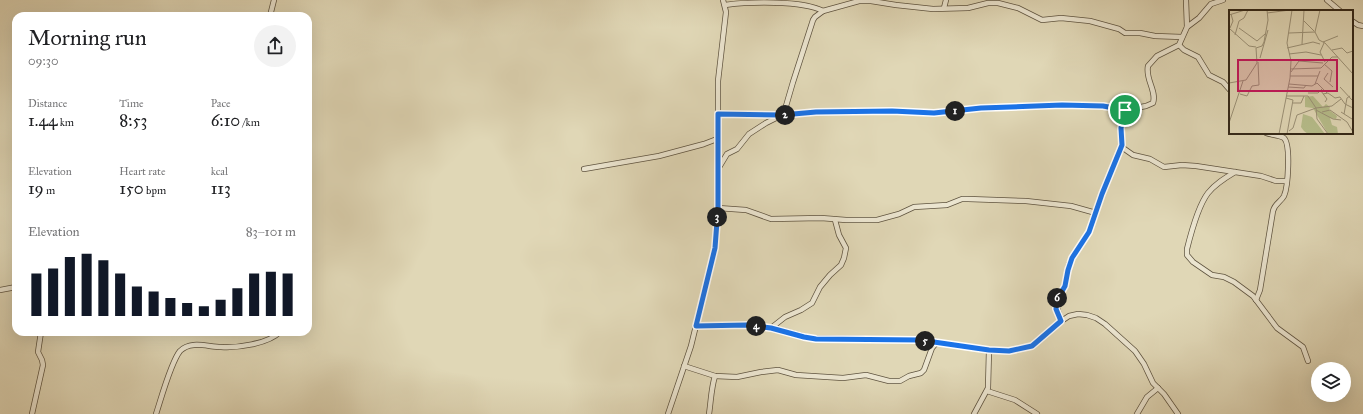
<!DOCTYPE html>
<html lang="en">
<head>
<meta charset="utf-8">
<style>
  :root { --surface:#fff; --page:#f2f2f2; --text:#202124; --muted:#757577; --accent:#111827 }
  body { margin:0; font-family:"IM FELL Great Primer",serif; background:var(--page); color:var(--text); height:100vh; display:flex; flex-direction:column; font-size:15px; white-space:nowrap }
  * { box-sizing:border-box; margin:0 }
  p { font-size:13px; color:var(--muted) }
  .icon { flex:none; width:22px; height:22px; fill:none; stroke:currentColor; stroke-width:2; stroke-linecap:round; stroke-linejoin:round }
  .map { position:relative; flex:1; overflow:hidden }
  .side { position:absolute; left:12px; top:12px; width:300px; height:324px; display:flex; flex-direction:column; background:var(--surface); border-radius:12px; box-shadow:0 4px 16px #0002 }
  .side>* { flex:none }
  .tools { position:absolute; left:1311px; top:362px; display:grid; gap:8px }
  .tools a { display:grid; place-items:center; width:40px; height:40px; border-radius:50%; background:var(--surface); box-shadow:0 4px 16px #0002; font-size:20px }
  .pin { position:absolute; display:grid; place-items:center; width:34px; height:34px; color:#fff; margin:-17px; border:2px solid #fff; border-radius:50%; box-shadow:0 1px 4px #0007 }
  .km { position:absolute; width:20px; height:20px; margin:-10px; border-radius:50%; background:#222; color:#fff; font-size:11px; line-height:20px; text-align:center }
  .round { display:grid; place-items:center; flex:none; width:42px; height:42px; border-radius:21px; background:var(--page) }
  .headline { display:flex; align-items:center; justify-content:space-between; height:68px; padding:0 16px }
  h1 { font-size:22px; font-weight:600; line-height:30px }
  .figures { display:grid; grid-template-columns:repeat(3,1fr); gap:6px; height:68px; padding:4px 16px }
  .figures div { display:grid; align-content:center }
  .figures b { font-size:17px; font-weight:600 }
  .figures small { font-size:11px; font-weight:400 }
  .figures p { font-size:11px }
  .chart { height:112px; padding:8px 16px }
  .chart p { display:flex; justify-content:space-between }
  .chart svg { width:100%; height:72px; margin-top:4px; stroke:var(--accent); stroke-width:6 }
  .map>svg:first-child { display:block }
  .lines { fill:none; stroke-linecap:round; stroke-linejoin:round }
  .street-casing { stroke:#5f5440; stroke-width:6 }
  .street { stroke:#ebe5d0; stroke-width:4.5 }
  .route-casing { stroke:#fff; stroke-width:8 }
  .route { stroke:#1a73e8; stroke-width:5 }
  .inset-road { fill:none; stroke:#9b9177; stroke-width:1 }
  .view { fill:#c2185b; fill-opacity:0.15; stroke:#c2185b; stroke-width:2 }
  .inset-edge { fill:none; stroke:#342818; stroke-width:2 }
</style>
</head>
<body>
<div class="map">
<svg width="1363" height="414" viewBox="0 0 1363 414">
  <rect width="100%" height="100%" fill="#e0d7b6"/>
  <filter id="stains"><feTurbulence type="fractalNoise" baseFrequency=".005" numOctaves="4"/><feColorMatrix values="0 0 0 0 .2 0 0 0 0 .09 0 0 0 0 .02 0 0 0 .5 -.17"/></filter>
  <radialGradient id="worn" r=".72"><stop offset=".6" stop-color="#630" stop-opacity="0"/><stop offset="1" stop-color="#630" stop-opacity=".3"/></radialGradient>
  <g class="lines">
    <defs>
      <g id="street">
        <polyline points="1186,0 1187,27"/>
        <polyline points="1327,0 1340,11"/>
        <path d="M725 5C748 2 802 0 823 11"/>
        <polyline points="944,8 946,0"/>
        <polyline points="270,16 274,0"/>
        <polyline points="1352,21 1358,25 1363,26"/>
        <polyline points="1179,45 1184,50 1198,57 1209,75 1223,82 1230,90"/>
        <polyline points="1125,110 1121,128 1121,142 1123,148 1133,155 1150,159 1164,167 1182,165 1196,166 1261,176 1276,181 1286,181"/>
        <path d="M718 114 782 115 817 112 892 111 934 113 981 108 1062 105 1103 106 1125 110 1146 106 1153 103C1157 91 1145 79 1148 66L1157 56 1179 45 1187 27 1199 18 1211 4 1223 0"/>
        <polyline points="584,169 659,156 704,144 717,139"/>
        <polyline points="718,169 727,154 737,149 749,134 766,123 782,115 786,106 793,82 813,20 815,17 823,11 859,1 871,1 896,5 933,9 968,8 988,3 998,3 1018,8 1042,20 1061,18 1090,21 1119,29 1125,33 1140,33 1155,36 1182,37"/>
        <path d="M1235 172C1225 178 1215 184 1208 193 1198 206 1191 233 1187 249V255L1193 262 1212 275 1224 277 1234 282 1253 296 1277 328 1303 347 1308 361"/>
        <polyline points="718,208 746,210 771,219 821,218 846,220 877,220 899,214 914,207 947,205 962,199 968,199 1026,201 1071,206 1096,213"/>
        <polyline points="0,290 16,287"/>
        <path d="M1256 300 1260 290 1273 211C1275 203 1281 202 1284 196 1288 187 1291 145 1284 138 1279 135 1271 135 1266 133"/>
        <polyline points="1061,321 1056,304 1058,298 1065,286 1069,264 1089,232 1102,193 1122,145"/>
        <polyline points="696,326 747,325 771,328 810,338 920,340 989,350 1009,351 1032,346 1063,320 1069,316 1078,314 1087,315 1096,318 1105,324 1135,351 1144,364 1153,383 1164,394 1178,414"/>
        <polyline points="771,328 785,317 801,310 812,303 820,287 830,275 841,265 844,258 846,248 839,235 835,220"/>
        <polyline points="684,366 715,376 737,377 761,372 778,370 796,375 843,378 866,375 889,381 900,381 909,376 921,373 924,370 932,348 937,342"/>
        <polyline points="987,391 1015,400 1037,414"/>
        <polyline points="32,414 43,365 42,360 38,352 41,332"/>
        <path d="M156 414C161 399 171 362 180 351 191 340 208 347 221 347 237 348 268 344 280 332"/>
        <polyline points="668,414 691,346 715,248 718,208 718,81 726,12 723,0"/>
        <path d="M709 414C711 401 711 389 715 376"/>
        <polyline points="974,414 988,388 989,350"/>
        <polyline points="1137,414 1147,397 1158,388"/>
      </g>
    </defs>
    <!-- street casing -->
    <use href="#street" class="street-casing"/>
    <!-- street -->
    <use href="#street" class="street"/>
  </g>
  <g class="lines">
    <defs>
      <polygon id="route" points="1062,105 1103,106 1125,110 1121,128 1122,145 1120,150 1102,194 1089,232 1072,258 1068,270 1065,286 1057,300 1056,309 1061,321 1032,346 1009,351 989,350 920,340 816,339 804,337 771,328 747,325 696,326 715,248 718,208 718,114 782,115 816,112 892,111 934,113 981,108"/>
    </defs>
    <!-- route casing -->
    <use href="#route" class="route-casing"/>
    <!-- route -->
    <use href="#route" class="route"/>
  </g>
  <!-- overview -->
  <g transform="translate(1229 10)">
    <rect width="124" height="124" fill="#e0d7b6"/>
    <path d="M84 86 94 97 97 94 101 97 100 100 108 106 107 109 101 108 103 115 108 117 109 124H99L84 98 76 97V87ZM74 104 83 107 96 124H79L75 121 72 117Z" fill="#b6bd8b"/>
    <path class="inset-road" d="M38 3 61 0M0 5 16 0M75 11 85 21M1 18 4 11 2 4M10 18 28 31 36 24M1 19 20 36 27 37M86 22 91 0M60 23 86 22 90 30 96 33 124 64M6 25 10 11 15 8 19 0M94 32 109 26M95 33 91 42 96 52M73 34 75 0M58 38 84 32 91 34M103 40 113 38 118 43 124 41M60 44 77 42 92 45M31 48 39 20M95 54 103 61 101 72M61 59 92 58 103 47H109M62 62 70 51 94 53M99 63 95 69 104 77M61 66H89M0 73 17 70 28 53 27 38 33 36 35 32 39 10 38 0M60 74 83 76 88 73 98 83M86 74 91 61M59 77 75 78 77 75M111 77 123 90M92 81 98 89 96 92M79 83H89L93 79M11 84 18 86 23 76 30 75 29 52M94 84 99 83 106 88 111 87 116 94 124 98M57 86H79L87 98 88 109 99 124M57 88 64 90 58 124M64 93H72L75 86M87 100 104 109 112 110M93 102 101 100 118 112 124 122M112 102 123 109M115 104 118 88 121 86M0 113 14 71M60 121 64 118 68 105 87 98 103 96 112 89M50 124 61 68 62 51 58 33 63 0"/>
    <path class="view" d="M9 50H108V81H9Z"/>
    <rect width="124" height="124" class="inset-edge"/>
  </g>
  <rect width="100%" height="100%" filter="url(#stains)"/>
  <rect width="100%" height="100%" fill="url(#worn)"/>
</svg>
<div class="tools">
<a><svg class="icon" aria-label="layers" viewBox="0 0 24 24"><path d="M12 4l9 5-9 5-9-5zM3 14l9 5 9-5"/></svg></a>
</div>
<div class="pin" style="left:1125px;top:110px;background:#1e9e55"><svg class="icon" aria-label="arrive" viewBox="0 0 24 24"><path d="M6 21V4h12l-3 4 3 4H6"/></svg></div>
<b class="km" style="left:955px;top:111px">1</b>
<b class="km" style="left:785px;top:115px">2</b>
<b class="km" style="left:717px;top:217px">3</b>
<b class="km" style="left:756px;top:326px">4</b>
<b class="km" style="left:925px;top:341px">5</b>
<b class="km" style="left:1057px;top:298px">6</b>
<section class="side">
<div class="headline"><div><h1>Morning run</h1><p>09:30</p></div><a class="round"><svg class="icon" aria-label="share" viewBox="0 0 24 24"><path d="M12 15V3M7 8l5-5 5 5M5 13v7h14v-7"/></svg></a></div>
<div class="figures">
<div><p>Distance</p><b>1.44<small> km</small></b></div>
<div><p>Time</p><b>8:53</b></div>
<div><p>Pace</p><b>6:10<small> /km</small></b></div>
</div>
<div class="figures">
<div><p>Elevation</p><b>19<small> m</small></b></div>
<div><p>Heart rate</p><b>150<small> bpm</small></b></div>
<div><p>kcal</p><b>113</b></div>
</div>
<div class="chart"><p><span>Elevation</span>83–101 m</p>
<svg viewBox="0 0 160 44" preserveAspectRatio="none"><path d="M5 44V18M15 44V15M25 44V8M35 44V6M45 44V10M55 44V18M65 44V26M75 44V29M85 44V33M95 44V36M105 44V38M115 44V34M125 44V27M135 44V18M145 44V17M155 44V18"/></svg>
</div>
</section>
</div>
</body>
</html>
